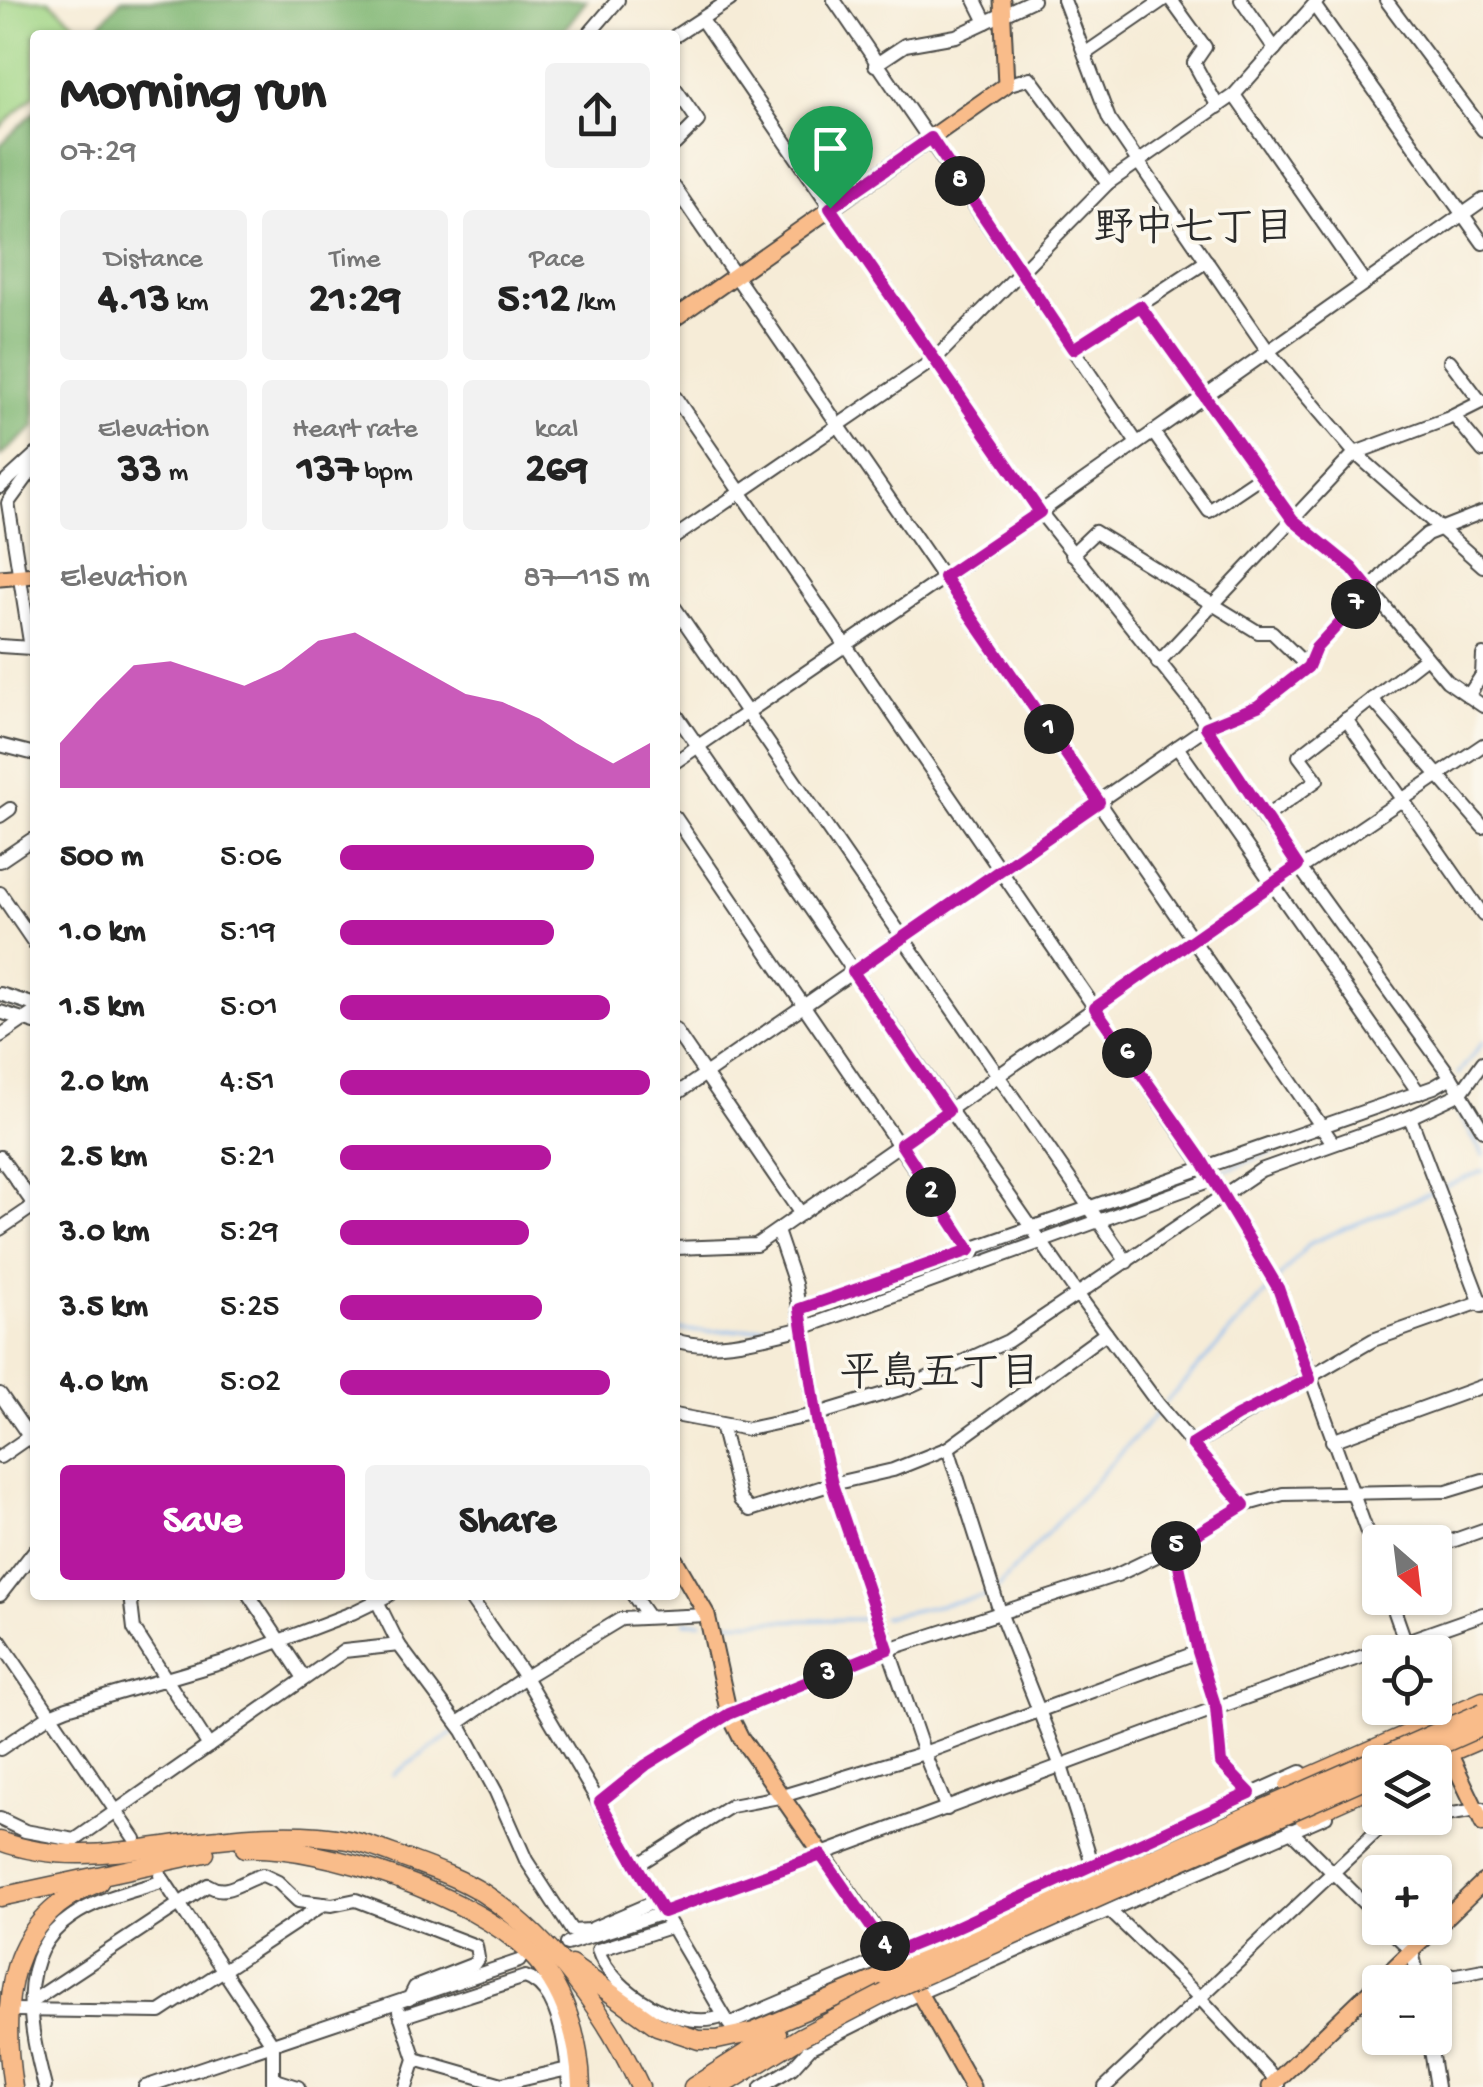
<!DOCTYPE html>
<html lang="en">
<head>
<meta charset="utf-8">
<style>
  :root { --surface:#fff; --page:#f2f2f2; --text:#222; --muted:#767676; --accent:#b5179e }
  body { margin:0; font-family:"Gochi Hand","Klee One",sans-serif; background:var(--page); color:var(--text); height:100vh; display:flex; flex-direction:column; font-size:38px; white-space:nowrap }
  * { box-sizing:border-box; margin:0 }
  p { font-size:32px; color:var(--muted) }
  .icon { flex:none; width:55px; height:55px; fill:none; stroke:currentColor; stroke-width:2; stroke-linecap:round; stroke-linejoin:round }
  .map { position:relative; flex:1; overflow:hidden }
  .panel { position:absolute; left:30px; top:30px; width:650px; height:1570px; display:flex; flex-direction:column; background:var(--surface); border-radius:10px; box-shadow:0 2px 8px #0004 }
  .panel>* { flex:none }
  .needle { width:65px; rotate:152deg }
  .fabs { position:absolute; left:1362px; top:1525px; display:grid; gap:20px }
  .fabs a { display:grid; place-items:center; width:90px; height:90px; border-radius:10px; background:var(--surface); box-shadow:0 2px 8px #0004; font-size:50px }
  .pin { position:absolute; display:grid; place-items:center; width:85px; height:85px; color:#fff; margin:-102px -42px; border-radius:50% 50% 50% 0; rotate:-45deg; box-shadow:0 0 10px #0007 }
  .pin .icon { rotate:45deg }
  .km { position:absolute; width:50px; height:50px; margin:-25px; border-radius:50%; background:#222; color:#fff; font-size:28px; line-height:50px; text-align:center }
  .round { display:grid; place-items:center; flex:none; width:105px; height:105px; border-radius:10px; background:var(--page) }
  .headline { display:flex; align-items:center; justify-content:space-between; height:170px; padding:0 30px }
  h1 { font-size:55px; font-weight:700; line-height:75px }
  .figures { display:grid; grid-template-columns:repeat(3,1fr); gap:15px; height:170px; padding:10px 30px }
  .figures div { display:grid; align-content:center; border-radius:10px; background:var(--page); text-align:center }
  .figures b { font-size:42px; font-weight:700 }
  .figures small { font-size:28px; font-weight:400 }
  .figures p { font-size:28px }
  .chart { height:280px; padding:20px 30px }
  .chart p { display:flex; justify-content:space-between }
  .chart svg { width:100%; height:180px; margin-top:10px; fill:var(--accent); opacity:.7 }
  .cta { display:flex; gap:20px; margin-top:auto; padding:20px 30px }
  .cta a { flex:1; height:115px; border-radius:10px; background:var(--accent); color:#fff; font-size:40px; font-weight:700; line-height:115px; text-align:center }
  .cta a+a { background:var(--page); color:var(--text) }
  ul { padding:0 30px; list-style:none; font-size:32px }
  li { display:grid; grid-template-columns:160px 120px 1fr; align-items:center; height:75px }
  li i { height:25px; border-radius:12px; background:var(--accent) }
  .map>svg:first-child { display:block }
  .green { fill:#a2d687; stroke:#668059; stroke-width:2.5 }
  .forest { fill:#81b774; stroke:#567150; stroke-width:2.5 }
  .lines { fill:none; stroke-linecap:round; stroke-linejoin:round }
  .stream { stroke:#83b7f1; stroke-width:2.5 }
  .minor-casing { stroke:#494845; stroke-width:16 }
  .major-casing { stroke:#494845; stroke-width:19 }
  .highway-casing { stroke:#494845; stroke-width:21 }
  .minor { stroke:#fff; stroke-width:12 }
  .major { stroke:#f9bc8a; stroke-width:15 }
  .highway { stroke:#f9bc8a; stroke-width:18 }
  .highway-bridge-casing { stroke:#494845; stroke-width:21; stroke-linecap:butt }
  .highway-bridge { stroke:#f9bc8a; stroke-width:18 }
  .route-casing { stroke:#fff; stroke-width:20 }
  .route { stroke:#b5179e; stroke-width:12 }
  .labels { text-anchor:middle; stroke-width:8; stroke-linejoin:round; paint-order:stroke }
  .neighbourhood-label { font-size:40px; font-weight:bold; fill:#2b2b2b; stroke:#fbf7ec }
</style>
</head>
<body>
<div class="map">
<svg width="1483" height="2087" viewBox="0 0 1483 2087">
  <rect width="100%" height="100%" fill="#fbf7ec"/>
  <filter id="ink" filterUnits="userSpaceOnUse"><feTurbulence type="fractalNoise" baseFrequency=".01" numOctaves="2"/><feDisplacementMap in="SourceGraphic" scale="20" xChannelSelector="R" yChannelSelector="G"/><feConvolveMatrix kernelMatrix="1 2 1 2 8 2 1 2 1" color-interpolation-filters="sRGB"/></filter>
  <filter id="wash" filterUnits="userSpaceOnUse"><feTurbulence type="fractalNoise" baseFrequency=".0048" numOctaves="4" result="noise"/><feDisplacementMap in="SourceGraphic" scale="40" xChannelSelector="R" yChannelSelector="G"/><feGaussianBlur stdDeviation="2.25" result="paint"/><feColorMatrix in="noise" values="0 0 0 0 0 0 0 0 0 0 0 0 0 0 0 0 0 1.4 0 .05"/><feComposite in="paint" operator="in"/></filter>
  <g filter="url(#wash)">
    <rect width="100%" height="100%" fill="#f6ecd7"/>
    <!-- green -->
    <polygon class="green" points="0,0 49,0 82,29 83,35 35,35 35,94 0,128"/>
    <!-- forest -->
    <g class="forest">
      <polygon points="121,0 587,0 560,35 96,35 94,31"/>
      <polygon points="35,111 35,427 0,456 0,145"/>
    </g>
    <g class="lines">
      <!-- stream -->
      <g class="stream">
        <polyline points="0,1001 27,1011"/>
        <polyline points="1458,1074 1483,1042"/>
        <polyline points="1452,1102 1483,1155"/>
        <polyline points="1333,1130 1444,1094 1447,1089"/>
        <polyline points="1216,1173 1321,1135"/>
        <polyline points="1444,1187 1483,1171"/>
        <polyline points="1097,1214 1151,1195"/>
        <polyline points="1041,1233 1090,1216"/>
        <polyline points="979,1255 1033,1236"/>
        <polyline points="1277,1280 1310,1243 1433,1192"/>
        <polyline points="804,1315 972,1257"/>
        <path d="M675 1329C716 1334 758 1331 797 1317"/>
        <polyline points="1166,1402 1272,1286"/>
        <polyline points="998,1587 1158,1412"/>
        <polyline points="883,1617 988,1595"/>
        <polyline points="684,1622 701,1622"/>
        <polyline points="714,1622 870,1619"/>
        <polyline points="535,1679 558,1665"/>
        <polyline points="510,1695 524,1686"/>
        <polyline points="393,1775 457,1730"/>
      </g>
    </g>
  </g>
  <g filter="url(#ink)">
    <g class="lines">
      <defs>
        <g id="minor">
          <polyline points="834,0 1137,443"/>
          <polyline points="975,0 986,22"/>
          <polyline points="1064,0 1109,119 1268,351 1355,453 1483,566"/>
          <polyline points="1171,0 1205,47 1194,63 1218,107"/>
          <polyline points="1241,0 1275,49"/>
          <polyline points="1386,0 1483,130"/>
          <polyline points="1314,5 1483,243"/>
          <polyline points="702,20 1040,512 1192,703 1264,818 1451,1077 1483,1130"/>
          <polyline points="588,35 618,0"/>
          <polyline points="675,36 730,0"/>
          <polyline points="1086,53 1163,0"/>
          <polyline points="875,65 905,45 956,36 1033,0"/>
          <polyline points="1006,85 1030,78 1108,183"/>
          <polyline points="675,88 698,121 675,144"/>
          <polyline points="1234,95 1365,283"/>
          <polyline points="675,188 1333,1143"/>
          <polyline points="1140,306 1293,519 1352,568 1447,681 1483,706"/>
          <polyline points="1073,349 1207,261"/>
          <polyline points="1450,361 1481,402"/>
          <polyline points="675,397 1224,1196 1278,1288 1380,1568"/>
          <polyline points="1454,416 1483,451"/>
          <polyline points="1153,432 1209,511 1261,476"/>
          <polyline points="0,487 35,455"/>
          <polyline points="675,537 935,359 1108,183 1234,95 1318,0"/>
          <polyline points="1072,554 1095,532 1258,632 1272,632 1308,667"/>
          <polyline points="675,608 1127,1262"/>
          <polyline points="0,646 31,648 8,503 35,466"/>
          <polyline points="1158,663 1355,453 1447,419 1483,401"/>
          <polyline points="1468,696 1482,675 1483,655"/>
          <polyline points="1372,699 1483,827"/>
          <polyline points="675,713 1078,1295 1159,1405 1244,1505"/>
          <polyline points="1346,719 1483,915"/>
          <polyline points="0,745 35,754"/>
          <polyline points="1177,747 1419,1093"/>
          <polyline points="675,762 1040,512 1483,200"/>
          <polyline points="0,816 10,809"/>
          <polyline points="675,817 973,1254"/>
          <polyline points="1264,818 1317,780 1299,756 1425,658"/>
          <polyline points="0,861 31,840"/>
          <polyline points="1300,869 1483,745"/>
          <polyline points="0,893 35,944"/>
          <polyline points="0,994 35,1005"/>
          <polyline points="0,1012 35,1023"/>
          <polyline points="675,1030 801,1214"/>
          <polyline points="0,1036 35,1012"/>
          <polyline points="675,1095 1206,727 1258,706 1308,667 1316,648 1391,566 1427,534 1483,512"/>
          <polyline points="1410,1117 1482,1306"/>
          <polyline points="0,1157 35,1206"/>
          <polyline points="0,1229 35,1205"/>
          <polyline points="777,1231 795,1284 817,1420 832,1484 924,1753 947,1809"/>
          <polyline points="675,1248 756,1245 1298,866"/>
          <polyline points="799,1309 1434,1087 1451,1077"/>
          <path d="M675 1340C711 1353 766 1337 803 1328L1214 1179"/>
          <polyline points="0,1394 35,1445"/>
          <polyline points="675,1415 748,1429 818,1414 910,1386 1008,1341 1261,1170 1410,1117 1461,1093 1483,1062"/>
          <polyline points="721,1425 740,1500 750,1510 832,1484 893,1470 948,1448 1106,1333"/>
          <polyline points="1332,1441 1483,1386"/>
          <polyline points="1192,1445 1373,1340 1483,1301"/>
          <polyline points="948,1448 1001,1615 1061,1766 1092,1863"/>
          <polyline points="0,1457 33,1434"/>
          <polyline points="1175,1547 1198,1652 1216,1708 1221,1763 1253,1796"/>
          <polyline points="1435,1547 1483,1530"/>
          <polyline points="0,1595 35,1550"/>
          <polyline points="130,1595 134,1629 209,1746"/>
          <polyline points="249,1595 304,1678"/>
          <polyline points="374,1595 399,1645"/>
          <polyline points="468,1595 525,1677 729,2024 952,1929 1301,1772"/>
          <polyline points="633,1595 647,1615"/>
          <polyline points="1390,1598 1409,1652"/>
          <polyline points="0,1641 135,1839"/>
          <polyline points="458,1723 525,1677 621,1619 707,1615"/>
          <polyline points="0,1749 50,1715 67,1708 224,1662 352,1613 389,1595"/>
          <polyline points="600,1802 645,1765 729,1714 889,1649 1117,1575 1175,1547 1244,1505 1283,1494 1447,1491 1483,1480"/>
          <polyline points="1435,1817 1482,1809"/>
          <polyline points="0,1819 25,1831 75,1840 344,1651 399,1645 463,1731 496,1792 526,1860 572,1931 589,1930 656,1901"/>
          <polyline points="1290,1830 1380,1919"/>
          <polyline points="636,1866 731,1806 779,1797 924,1753 1198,1652"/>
          <polyline points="160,1875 273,2045 273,2079"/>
          <polyline points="1111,1912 1199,1997 1277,2081 1278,2086"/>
          <path d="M670 1927 598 1950C611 1991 682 2034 724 2016"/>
          <polyline points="1388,1928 1412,1951 1419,1982"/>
          <polyline points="567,1944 663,1913 1216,1708 1483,1614"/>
          <polyline points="1419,1982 1483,1970"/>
          <path d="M31 2002 208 1885C227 1898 243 1879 263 1875L278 1882 298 1901 332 1905 356 1900 476 1946 478 1958 474 1964 415 1987 409 1999"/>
          <polyline points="14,2010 160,2012 324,1904"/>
          <polyline points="399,2011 415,2059 406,2087"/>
          <path d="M401 2017 525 1977C561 1988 567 2055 569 2087"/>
          <polyline points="1429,2038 1437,2087"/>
          <polyline points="415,2059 502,2084 568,2069"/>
          <polyline points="273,2085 273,2079 298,2087"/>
          <path d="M45 2087C30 2030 13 1956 71 1917 98 1898 133 1891 164 1881"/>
          <polyline points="145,2087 519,1961"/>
          <polyline points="761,2087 792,2068 811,2047 919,1993 1326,1816"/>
          <polyline points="1105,2087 1377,1831 1391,1825 1432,1818"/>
        </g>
        <g id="major">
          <polyline points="675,318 1006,85 1002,0"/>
          <polyline points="0,578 35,575"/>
          <polyline points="675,1560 707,1615 729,1714 741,1738 919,1993 972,2087"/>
          <polyline points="1449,1753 1483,1824"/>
          <polyline points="1270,2087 1483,1882"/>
        </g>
        <g id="highway">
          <polyline points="1427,1762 1483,1738"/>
          <polyline points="1289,1786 1483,1701"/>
          <polyline points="1304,1817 1380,1783"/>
          <path d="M0 1841C73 1868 145 1846 219 1839 261 1834 306 1832 348 1840 368 1844 387 1852 406 1859 433 1869 459 1878 483 1893 552 1938 606 2013 640 2087"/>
          <path d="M245 1848C325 1845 473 1896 530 1953 565 1987 580 2040 581 2087"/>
          <polyline points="0,1897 205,1853"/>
          <polyline points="571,1965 657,2026 699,2040 717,2040 754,2032 885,1976"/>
          <path d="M13 2087C0 2000 7 1918 99 1882"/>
          <polyline points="693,2087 777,2033"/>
          <polyline points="720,2087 801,2037"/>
        </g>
      </defs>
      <!-- minor casing -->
      <use href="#minor" class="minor-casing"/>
      <!-- major casing -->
      <use href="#major" class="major-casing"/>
      <!-- highway casing -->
      <use href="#highway" class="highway-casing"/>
      <!-- minor -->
      <use href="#minor" class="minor"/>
      <!-- major -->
      <use href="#major" class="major"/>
      <!-- highway -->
      <use href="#highway" class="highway"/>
      <defs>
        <g id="highway-bridge">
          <polyline points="1402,1762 1483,1726"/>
          <polyline points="885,1976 1483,1712"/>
          <polyline points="801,2037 891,1990 1380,1772"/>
        </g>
      </defs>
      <!-- highway-bridge casing -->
      <use href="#highway-bridge" class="highway-bridge-casing"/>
      <!-- highway-bridge -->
      <use href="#highway-bridge" class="highway-bridge"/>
    </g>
  </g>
  <g class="lines" filter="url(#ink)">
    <defs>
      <polygon id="route" points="931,138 1073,349 1140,306 1293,520 1352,568 1370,590 1316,648 1308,667 1258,706 1206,727 1298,866 1095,1008 1201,1159 1278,1288 1310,1379 1237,1416 1192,1444 1244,1505 1175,1547 1198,1652 1216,1708 1221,1763 1250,1793 952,1929 890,1954 821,1855 663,1912 600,1802 646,1765 729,1714 888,1649 832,1484 817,1420 800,1309 970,1250 901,1144 948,1111 853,972 1099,802 944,577 1040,512 830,208"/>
    </defs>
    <!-- route casing -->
    <use href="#route" class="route-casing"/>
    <!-- route -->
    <use href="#route" class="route"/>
  </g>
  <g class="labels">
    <!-- neighbourhood labels -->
    <g class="neighbourhood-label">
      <text x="1194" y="239">野中七丁目</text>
      <text x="940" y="1384">平島五丁目</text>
    </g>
  </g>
</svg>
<div class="fabs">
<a><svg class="needle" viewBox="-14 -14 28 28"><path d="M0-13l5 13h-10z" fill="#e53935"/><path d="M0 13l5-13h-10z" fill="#767676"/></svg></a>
<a><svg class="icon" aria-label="locate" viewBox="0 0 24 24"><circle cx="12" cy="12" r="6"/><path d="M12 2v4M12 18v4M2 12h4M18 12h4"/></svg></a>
<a><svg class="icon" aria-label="layers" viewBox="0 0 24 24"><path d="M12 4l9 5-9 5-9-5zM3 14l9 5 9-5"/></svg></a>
<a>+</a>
<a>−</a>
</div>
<div class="pin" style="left:830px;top:208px;background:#1e9e55"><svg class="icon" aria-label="arrive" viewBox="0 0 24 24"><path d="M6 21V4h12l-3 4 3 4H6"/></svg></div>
<b class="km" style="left:1049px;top:729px">1</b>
<b class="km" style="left:931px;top:1192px">2</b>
<b class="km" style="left:828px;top:1674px">3</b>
<b class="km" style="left:885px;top:1946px">4</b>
<b class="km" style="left:1176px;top:1546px">5</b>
<b class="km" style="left:1127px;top:1053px">6</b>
<b class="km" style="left:1356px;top:604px">7</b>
<b class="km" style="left:960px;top:181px">8</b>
<section class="panel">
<div class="headline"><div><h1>Morning run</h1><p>07:29</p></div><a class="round"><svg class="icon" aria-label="share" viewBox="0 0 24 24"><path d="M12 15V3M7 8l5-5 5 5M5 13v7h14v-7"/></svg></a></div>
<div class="figures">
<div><p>Distance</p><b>4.13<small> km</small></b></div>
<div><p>Time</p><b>21:29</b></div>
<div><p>Pace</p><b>5:12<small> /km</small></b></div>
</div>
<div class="figures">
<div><p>Elevation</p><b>33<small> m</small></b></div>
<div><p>Heart rate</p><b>137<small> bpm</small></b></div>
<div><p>kcal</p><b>269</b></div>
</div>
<div class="chart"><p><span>Elevation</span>87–115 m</p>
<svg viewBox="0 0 160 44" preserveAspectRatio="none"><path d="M0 44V33L10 23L20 14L30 13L40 16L50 19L60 15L70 8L80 6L90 11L100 16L110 21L120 23L130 27L140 33L150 38L160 33V44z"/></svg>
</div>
<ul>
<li><b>500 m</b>5:06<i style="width:82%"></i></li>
<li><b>1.0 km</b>5:19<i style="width:69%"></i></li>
<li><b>1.5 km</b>5:01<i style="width:87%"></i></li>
<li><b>2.0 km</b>4:51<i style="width:100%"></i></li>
<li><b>2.5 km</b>5:21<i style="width:68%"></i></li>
<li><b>3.0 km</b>5:29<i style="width:61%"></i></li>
<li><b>3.5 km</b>5:25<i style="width:65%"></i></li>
<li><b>4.0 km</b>5:02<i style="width:87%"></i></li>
</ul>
<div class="cta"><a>Save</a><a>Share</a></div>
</section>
</div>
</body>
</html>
